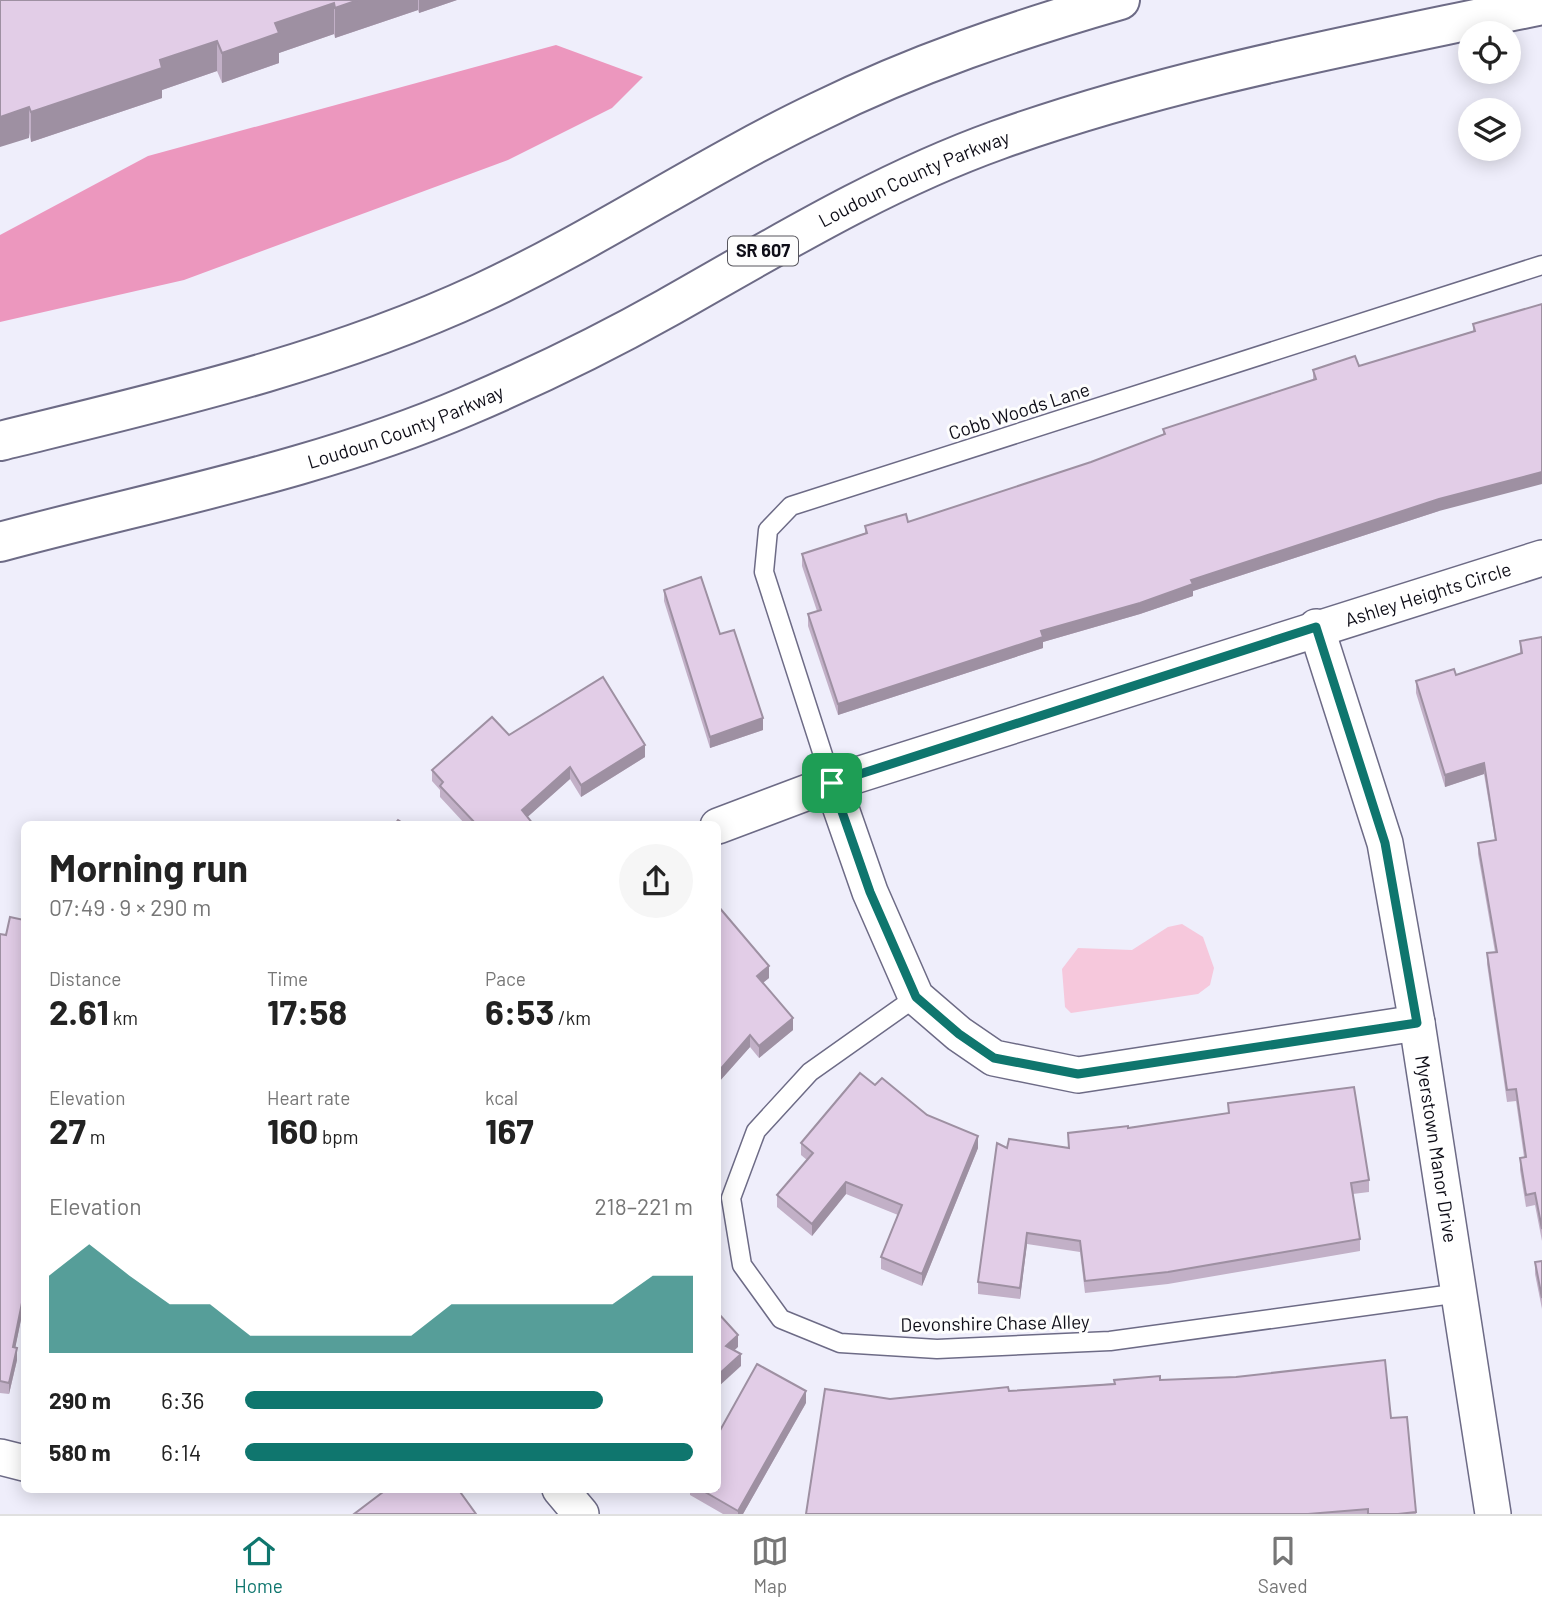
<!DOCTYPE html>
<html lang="en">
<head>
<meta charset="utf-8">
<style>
  :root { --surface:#fff; --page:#f6f6f6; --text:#222; --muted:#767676; --line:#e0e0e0; --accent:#0f766e }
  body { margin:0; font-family:Barlow,sans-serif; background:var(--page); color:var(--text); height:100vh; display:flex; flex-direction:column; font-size:26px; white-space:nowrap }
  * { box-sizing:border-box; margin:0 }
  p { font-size:23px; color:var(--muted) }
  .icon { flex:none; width:38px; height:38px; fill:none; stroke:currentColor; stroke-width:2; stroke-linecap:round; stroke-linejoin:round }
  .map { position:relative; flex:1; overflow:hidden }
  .details { position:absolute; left:21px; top:821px; width:700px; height:672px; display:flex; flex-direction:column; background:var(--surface); border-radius:10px; box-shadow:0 4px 18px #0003 }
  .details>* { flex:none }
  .fabs { position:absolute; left:1458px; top:21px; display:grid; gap:14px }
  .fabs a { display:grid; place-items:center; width:63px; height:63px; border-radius:50%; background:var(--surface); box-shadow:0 4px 18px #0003; font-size:35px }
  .pin { position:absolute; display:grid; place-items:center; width:60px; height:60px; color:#fff; margin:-30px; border-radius:14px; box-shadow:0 4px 10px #0006 }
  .round { display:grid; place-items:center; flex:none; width:74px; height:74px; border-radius:37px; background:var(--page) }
  .head { display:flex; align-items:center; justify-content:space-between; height:119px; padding:0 28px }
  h1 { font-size:38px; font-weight:700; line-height:52px }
  .figures { display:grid; grid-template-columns:repeat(3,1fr); gap:10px; height:119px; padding:7px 28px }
  .figures div { display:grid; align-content:center }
  .figures b { font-size:35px; font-weight:700 }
  .figures small { font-size:19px; font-weight:400 }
  .figures p { font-size:19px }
  .chart { height:196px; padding:14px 28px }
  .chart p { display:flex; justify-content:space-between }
  .chart svg { width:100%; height:126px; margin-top:7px; fill:var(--accent); opacity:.7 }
  ul { padding:0 28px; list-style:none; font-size:23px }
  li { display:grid; grid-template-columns:112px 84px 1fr; align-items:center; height:52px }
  li i { height:18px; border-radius:9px; background:var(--accent) }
  .dock { display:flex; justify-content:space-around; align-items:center; height:98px; border-top:2px solid var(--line); background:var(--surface); font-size:19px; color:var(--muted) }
  .dock a { display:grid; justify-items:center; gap:4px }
  .dock .on { color:var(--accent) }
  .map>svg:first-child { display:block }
  .green { fill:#f6c8dc }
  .forest { fill:#ec97be }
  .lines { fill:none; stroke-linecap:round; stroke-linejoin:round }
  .service-casing { stroke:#6d6b86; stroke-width:21 }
  .minor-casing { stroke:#6d6b86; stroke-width:38 }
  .primary-casing { stroke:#6d6b86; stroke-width:42 }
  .service { stroke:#fff; stroke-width:18 }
  .minor { stroke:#fff; stroke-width:35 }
  .primary { stroke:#fff; stroke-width:38 }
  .wall { fill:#c2b0c7 }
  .shaded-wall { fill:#9e90a2 }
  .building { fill:#e2cde7; stroke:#9e90a2; stroke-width:2 }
  .route-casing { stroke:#fff; stroke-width:14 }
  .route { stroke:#0f766e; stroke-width:9 }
  .labels { text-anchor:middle; stroke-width:6; stroke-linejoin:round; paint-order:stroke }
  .shield { fill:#fdfdfd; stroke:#56555c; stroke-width:2 }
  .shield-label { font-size:18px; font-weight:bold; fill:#0e0d17 }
  .street-label { font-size:19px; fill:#0e0d17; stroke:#fdfdfd }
</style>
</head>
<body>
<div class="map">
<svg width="1542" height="1514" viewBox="0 0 1542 1514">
  <rect width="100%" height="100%" fill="#efeefb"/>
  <!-- green -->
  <polygon class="green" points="1182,924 1203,937 1214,968 1210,985 1198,994 1071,1013 1065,1007 1062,969 1078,948 1132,950 1168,927"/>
  <!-- forest -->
  <polygon class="forest" points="556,45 643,77 612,108 508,160 184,280 0,322 0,235 148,156"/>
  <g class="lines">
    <defs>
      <g id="service">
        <polyline points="832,783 764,572 768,530 791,506 1542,265"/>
        <polyline points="916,997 810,1072 756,1131 731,1198 742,1265 781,1319 840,1343 937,1349 1110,1341 1460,1293"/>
      </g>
      <g id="minor">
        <path id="s1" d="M1316 627 1385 843 1417 1023 1493 1514"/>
        <polyline points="832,783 870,892 916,997 959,1034 994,1058 1078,1075 1417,1023"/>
        <path id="s2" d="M718 826 832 783 1542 558"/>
        <polyline points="0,1457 24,1463"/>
        <polyline points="560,1489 581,1514"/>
      </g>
      <g id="primary">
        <path d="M0 441C163 401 328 364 481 293 597 239 703 167 818 112 915 64 1016 30 1120 0"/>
        <path id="s3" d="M0 542C156 500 318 470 467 406 535 377 603 344 667 308 775 247 881 182 998 140 1174 77 1360 44 1542 5"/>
      </g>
    </defs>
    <!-- service casing -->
    <use href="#service" class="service-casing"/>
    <!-- minor casing -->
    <use href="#minor" class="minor-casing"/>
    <!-- primary casing -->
    <use href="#primary" class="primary-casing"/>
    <!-- service -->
    <use href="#service" class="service"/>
    <!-- minor -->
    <use href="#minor" class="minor"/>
    <!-- primary -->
    <use href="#primary" class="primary"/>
  </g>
  <!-- wall -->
  <g class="wall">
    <polygon points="0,0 457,0 419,13 418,10 335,38 334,34 279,53 279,63 222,83 217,71 162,90 162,98 31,142"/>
    <polygon points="1542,304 1439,511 1193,591 1193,596 1140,614 1043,642 1043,648 838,715 808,626 808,614 817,611 802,566 802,554 865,533 865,526 908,522 1091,462 1163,435 1163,429 1313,380 1313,370 1359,366 1473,331 1473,324"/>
    <polygon points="664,590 720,634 763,730 710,748 664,601"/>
    <polygon points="1542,637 1542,1241 1535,1205 1526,1207 1520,1170 1520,1158 1524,1157 1516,1101 1507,1102 1487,964 1487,953 1495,952 1478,854 1478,843 1495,840 1484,774 1445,787 1416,693 1416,681 1456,675 1520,654 1520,641"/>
    <polygon points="509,735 645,757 581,797 570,779 527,817 533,824 465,824 440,797 440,790 432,781 432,770"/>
    <polygon points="718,906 769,978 762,983 793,1030 759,1058 750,1047 718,1083"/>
    <polygon points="24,920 24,1305 15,1348 17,1360 9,1394 0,1393 0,934 6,935"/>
    <polygon points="875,1085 927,1115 978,1148 922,1286 881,1269 881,1257 898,1215 846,1194 812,1236 777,1207 777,1195 807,1160 801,1155 801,1143"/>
    <polygon points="1228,1103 1369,1180 1369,1192 1353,1194 1360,1239 1360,1251 1168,1284 1085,1293 1080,1252 1027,1244 1020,1299 978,1294 978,1282 1007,1148 1068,1148 1068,1133 1128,1128 1228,1113"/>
    <polygon points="1542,1261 1542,1309 1535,1274 1535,1262"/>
    <polygon points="1160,1380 1391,1418 1407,1417 1416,1514 806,1514 890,1399"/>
    <polygon points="806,1403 743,1514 723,1514 690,1495 690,1489 718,1489"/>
  </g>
  <!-- shaded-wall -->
  <g class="shaded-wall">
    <polygon points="358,0 418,0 418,10 335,38 335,8"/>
    <polygon points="419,0 457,0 419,13"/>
    <polygon points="334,3 334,34 279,53 279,63 222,83 222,53 275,23"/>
    <polygon points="217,41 217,71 162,90 162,98 31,142 31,112 160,60"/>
    <polygon points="29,107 29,138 0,147 0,117"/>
    <polygon points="1542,472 1542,484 1439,511 1193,591 1193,596 1140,614 1043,642 1043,648 838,715 838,704 1041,631 1191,580 1439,499"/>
    <polygon points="763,718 763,730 710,748 710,737"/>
    <polygon points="645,745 645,757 581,797 581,785"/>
    <polygon points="1484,763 1484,774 1445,787 1445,775"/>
    <polygon points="570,767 570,779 522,822 522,810"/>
    <polygon points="769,966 769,978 757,988 757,976"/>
    <polygon points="793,1018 793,1030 759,1058 759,1046"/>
    <polygon points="750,1035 750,1047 718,1083 718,1072"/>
    <polygon points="978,1136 978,1148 922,1286 922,1274"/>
    <polygon points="846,1182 846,1194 812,1236 812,1224"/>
    <polygon points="1027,1233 1027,1244 1020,1299 1020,1288"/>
    <polygon points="24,1293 24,1305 13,1359 13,1347"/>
    <polygon points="738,1335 738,1347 726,1358 726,1346"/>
    <polygon points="17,1348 17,1360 9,1394 9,1383"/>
    <polygon points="741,1354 741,1366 718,1387 718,1375"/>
    <polygon points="806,1391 806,1403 743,1514 738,1514 738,1511"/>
  </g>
  <!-- building -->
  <g class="building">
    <polygon points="0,0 358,0 335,8 334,3 275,23 279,33 222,53 217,41 160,60 162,68 31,112 29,107 0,117"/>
    <polygon points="1542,304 1542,472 1439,499 1191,580 1193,584 1140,603 1041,631 1043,637 838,704 808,614 821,610 802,554 867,533 865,526 906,514 908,522 1091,462 1165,434 1163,429 1316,379 1313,370 1355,356 1359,366 1475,331 1473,324"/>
    <polygon points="701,577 720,634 734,630 763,718 710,737 664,590"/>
    <polygon points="1542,637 1542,1229 1535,1193 1526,1195 1520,1158 1526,1157 1516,1089 1507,1090 1487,953 1497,952 1478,843 1496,840 1484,763 1445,775 1416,681 1454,669 1456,675 1522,653 1520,641"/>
    <polygon points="603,677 645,745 581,785 570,767 522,810 533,824 476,824 440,786 443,782 432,770 492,717 509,735"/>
    <polygon points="398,820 404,824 395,824"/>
    <polygon points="718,906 769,966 757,976 793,1018 759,1046 750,1035 718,1072"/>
    <polygon points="10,917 24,920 24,1293 13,1347 17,1348 9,1383 0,1381 0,934 6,935"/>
    <polygon points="860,1073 875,1085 882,1078 927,1115 978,1136 922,1274 881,1257 902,1205 846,1182 812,1224 777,1195 813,1153 801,1143"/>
    <polygon points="1354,1087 1369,1180 1351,1183 1360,1239 1168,1272 1085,1281 1080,1241 1027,1233 1020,1288 978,1282 997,1143 1007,1148 1009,1139 1069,1148 1068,1133 1128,1126 1128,1128 1229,1113 1228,1103"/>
    <polygon points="1542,1261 1542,1298 1535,1262"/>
    <polygon points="718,1313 738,1335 726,1346 741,1354 718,1375"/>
    <polygon points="1385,1360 1391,1418 1407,1417 1416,1512 1398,1514 1368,1514 1368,1509 1308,1514 806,1514 825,1389 890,1399 1008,1387 1009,1391 1115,1384 1114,1380 1160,1376 1160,1380 1236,1377"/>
    <polygon points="757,1364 806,1391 738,1511 700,1489 718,1489 718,1434"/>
    <polygon points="387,1489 458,1489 476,1514 354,1514"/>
  </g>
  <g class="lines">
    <defs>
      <polygon id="route" points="1316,627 1385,843 1417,1023 1078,1074 994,1058 959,1034 916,997 870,892 832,783"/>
    </defs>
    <!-- route casing -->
    <use href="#route" class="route-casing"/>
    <!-- route -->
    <use href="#route" class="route"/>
  </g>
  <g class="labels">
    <!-- shield labels -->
    <rect class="shield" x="728" y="236.5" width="70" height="29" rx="5"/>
    <g class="shield-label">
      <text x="763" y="257">SR 607</text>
    </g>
    <!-- street labels -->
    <g class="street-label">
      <text dy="7" stroke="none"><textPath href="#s3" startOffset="989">Loudoun County Parkway</textPath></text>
      <text transform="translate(1019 411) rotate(-18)" y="7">Cobb Woods Lane</text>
      <text dy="7" stroke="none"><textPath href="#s3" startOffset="422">Loudoun County Parkway</textPath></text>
      <text dy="7" stroke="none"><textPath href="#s2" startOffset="747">Ashley Heights Circle</textPath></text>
      <text dy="7" stroke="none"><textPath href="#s1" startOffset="537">Myerstown Manor Drive</textPath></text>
      <text transform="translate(995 1323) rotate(-1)" y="7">Devonshire Chase Alley</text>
    </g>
  </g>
</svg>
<div class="fabs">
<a><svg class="icon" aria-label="locate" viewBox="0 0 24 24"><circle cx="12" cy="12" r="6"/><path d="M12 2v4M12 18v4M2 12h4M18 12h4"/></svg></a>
<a><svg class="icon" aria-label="layers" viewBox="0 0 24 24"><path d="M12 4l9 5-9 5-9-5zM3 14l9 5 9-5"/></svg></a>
</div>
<div class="pin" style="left:832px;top:783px;background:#1e9e55"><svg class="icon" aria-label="arrive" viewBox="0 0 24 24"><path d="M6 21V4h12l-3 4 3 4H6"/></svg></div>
<section class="details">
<div class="head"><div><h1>Morning run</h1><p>07:49 · 9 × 290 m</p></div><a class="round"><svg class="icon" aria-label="share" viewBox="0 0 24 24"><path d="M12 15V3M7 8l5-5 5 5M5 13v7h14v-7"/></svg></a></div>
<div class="figures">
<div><p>Distance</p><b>2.61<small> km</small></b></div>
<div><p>Time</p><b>17:58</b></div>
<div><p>Pace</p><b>6:53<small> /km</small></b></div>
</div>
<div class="figures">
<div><p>Elevation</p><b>27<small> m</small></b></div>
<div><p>Heart rate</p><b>160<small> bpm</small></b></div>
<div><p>kcal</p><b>167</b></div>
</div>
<div class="chart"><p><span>Elevation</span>218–221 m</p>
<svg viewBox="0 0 160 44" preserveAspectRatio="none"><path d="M0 44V17L10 6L20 17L30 27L40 27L50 38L60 38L70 38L80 38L90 38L100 27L110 27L120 27L130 27L140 27L150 17L160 17V44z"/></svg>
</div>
<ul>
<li><b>290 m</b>6:36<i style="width:80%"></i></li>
<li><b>580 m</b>6:14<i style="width:100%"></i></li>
</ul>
</section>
</div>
<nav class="dock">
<a class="on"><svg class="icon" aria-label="home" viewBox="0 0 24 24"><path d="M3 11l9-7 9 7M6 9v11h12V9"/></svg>Home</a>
<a><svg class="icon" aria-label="map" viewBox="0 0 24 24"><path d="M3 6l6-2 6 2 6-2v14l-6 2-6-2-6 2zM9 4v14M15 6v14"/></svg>Map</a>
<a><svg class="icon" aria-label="saved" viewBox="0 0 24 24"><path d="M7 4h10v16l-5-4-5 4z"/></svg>Saved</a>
</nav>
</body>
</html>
